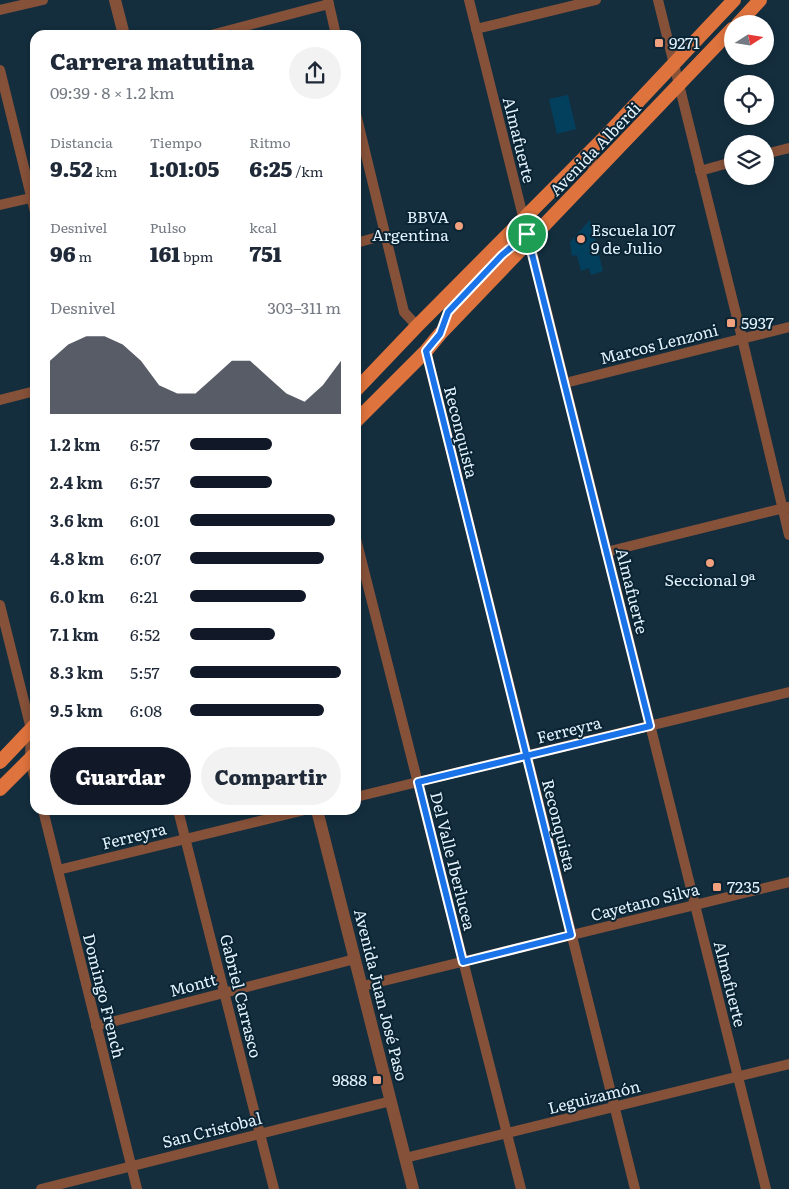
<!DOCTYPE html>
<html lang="es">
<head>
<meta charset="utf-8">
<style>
  :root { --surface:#fff; --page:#f2f2f3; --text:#1f2937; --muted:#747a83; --accent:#111827 }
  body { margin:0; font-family:Literata,serif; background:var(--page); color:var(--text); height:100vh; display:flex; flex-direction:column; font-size:19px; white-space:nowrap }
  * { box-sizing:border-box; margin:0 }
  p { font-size:16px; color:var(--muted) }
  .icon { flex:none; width:28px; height:28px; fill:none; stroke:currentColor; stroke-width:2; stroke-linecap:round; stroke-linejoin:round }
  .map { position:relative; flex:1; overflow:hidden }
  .sheet { position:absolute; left:30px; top:30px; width:331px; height:785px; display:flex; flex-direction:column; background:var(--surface); border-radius:15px; box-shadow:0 2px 8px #0003 }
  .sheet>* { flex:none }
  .needle { width:32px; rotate:78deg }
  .controls { position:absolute; left:724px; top:15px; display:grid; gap:10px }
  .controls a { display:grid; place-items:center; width:50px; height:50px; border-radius:50%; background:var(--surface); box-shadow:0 2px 8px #0003; font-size:25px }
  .pin { position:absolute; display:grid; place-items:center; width:42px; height:42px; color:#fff; margin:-21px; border:2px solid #fff; border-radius:50%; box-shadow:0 1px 5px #0007 }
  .round { display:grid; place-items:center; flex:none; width:52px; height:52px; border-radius:26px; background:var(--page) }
  .headline { display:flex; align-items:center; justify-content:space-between; height:85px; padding:0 20px }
  h1 { font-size:22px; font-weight:800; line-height:38px }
  .stats { display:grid; grid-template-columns:repeat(3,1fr); gap:8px; height:85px; padding:5px 20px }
  .stats div { display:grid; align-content:center }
  .stats b { font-size:21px; font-weight:800 }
  .stats small { font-size:14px; font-weight:400 }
  .stats p { font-size:14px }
  .chart { height:140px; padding:10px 20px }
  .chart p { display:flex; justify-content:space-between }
  .chart svg { width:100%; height:90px; margin-top:5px; fill:var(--accent); opacity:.7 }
  .action { display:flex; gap:10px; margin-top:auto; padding:10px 20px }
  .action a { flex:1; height:58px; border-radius:30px; background:var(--accent); color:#fff; font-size:20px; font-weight:800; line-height:58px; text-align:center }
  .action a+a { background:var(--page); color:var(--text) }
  ul { padding:0 20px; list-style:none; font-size:16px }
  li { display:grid; grid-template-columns:80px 60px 1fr; align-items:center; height:38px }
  li i { height:12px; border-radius:6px; background:var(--accent) }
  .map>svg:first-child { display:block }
  .green { fill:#03405e }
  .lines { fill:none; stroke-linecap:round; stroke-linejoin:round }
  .service { stroke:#865139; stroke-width:5 }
  .minor { stroke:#865139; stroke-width:10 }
  .tertiary { stroke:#865139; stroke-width:12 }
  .primary { stroke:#df733d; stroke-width:14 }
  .route-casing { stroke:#fff; stroke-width:10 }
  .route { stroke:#1a73e8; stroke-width:6 }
  .poi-dot { fill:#f1a17d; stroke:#0a2434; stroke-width:2 }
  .labels { text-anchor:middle; stroke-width:4; stroke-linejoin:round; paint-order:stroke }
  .poi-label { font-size:16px; fill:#e3f3fd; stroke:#0a2434; text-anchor:start }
  .street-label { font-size:16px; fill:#e3f3fd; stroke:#0a2434 }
</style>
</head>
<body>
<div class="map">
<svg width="789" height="1189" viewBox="0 0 789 1189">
  <rect width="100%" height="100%" fill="#142e3e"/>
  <!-- green -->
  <g class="green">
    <polygon points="568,95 576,129 557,134 549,99"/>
    <polygon points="590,220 603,271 591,275 589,268 581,271 577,255 572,256 570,242"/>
  </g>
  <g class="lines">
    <!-- service -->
    <g class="service">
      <polyline points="590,170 597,152"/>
      <polyline points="443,324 448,312 502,255 526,234"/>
    </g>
    <!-- minor -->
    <g class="minor">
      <polyline points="328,0 336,35"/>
      <polyline points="469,0 766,1189"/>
      <polyline points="658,0 742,338 789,535"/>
      <polyline points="0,10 43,0"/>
      <polyline points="476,29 596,0"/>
      <polyline points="211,35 329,4"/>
      <polyline points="0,70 35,212"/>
      <polyline points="356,114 404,312 417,326"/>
      <polyline points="765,154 789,148"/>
      <polyline points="700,171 732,162"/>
      <polyline points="0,205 35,197"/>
      <polyline points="356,243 385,235"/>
      <polyline points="426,351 635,1189"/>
      <polyline points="565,383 789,327"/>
      <polyline points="0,400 35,391"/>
      <polyline points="356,539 521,1189"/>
      <polyline points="606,552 788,507"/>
      <polyline points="0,605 31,729 30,759 35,780"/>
      <polyline points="356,797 789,692"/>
      <polyline points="43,810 137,1189"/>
      <polyline points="178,810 274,1189"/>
      <polyline points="58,870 305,810"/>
      <polyline points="363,986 789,882"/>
      <polyline points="96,1026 355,959"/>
      <polyline points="405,1158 789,1064"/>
      <polyline points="41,1189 391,1101"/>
    </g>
    <!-- tertiary -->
    <g class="tertiary">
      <polyline points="115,0 124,35"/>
      <polyline points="317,810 413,1189"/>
    </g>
    <!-- primary -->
    <g class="primary">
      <polyline points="738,24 760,0"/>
      <polyline points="356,390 417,326 602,140 734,0"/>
      <polyline points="356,421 426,351 440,334 732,29"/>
      <polyline points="0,762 35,725"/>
      <polyline points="0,789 35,754"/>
    </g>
  </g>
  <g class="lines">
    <defs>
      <path id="route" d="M527 234 502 255 448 312 440 334 426 351C474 546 523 740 571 935L463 962 418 782 650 726 527 234"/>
    </defs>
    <!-- route casing -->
    <use href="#route" class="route-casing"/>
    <!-- route -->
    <use href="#route" class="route"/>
  </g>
  <!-- markers -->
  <g class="poi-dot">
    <rect x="654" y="38" width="10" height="10" rx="2.5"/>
    <circle cx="459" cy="226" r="5"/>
    <circle cx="581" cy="239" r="5"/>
    <rect x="726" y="318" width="10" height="10" rx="2.5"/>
    <circle cx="710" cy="563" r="5"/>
    <rect x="712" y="882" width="10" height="10" rx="2.5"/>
    <rect x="372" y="1075" width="10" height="10" rx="2.5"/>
  </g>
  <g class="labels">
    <!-- poi labels -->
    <g class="poi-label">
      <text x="669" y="49">9271</text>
      <text x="449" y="223" text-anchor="end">BBVA<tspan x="449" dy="18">Argentina</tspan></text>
      <text x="591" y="236">Escuela 107<tspan x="591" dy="18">9 de Julio</tspan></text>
      <text x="741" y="329">5937</text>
      <text x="710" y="586" text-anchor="middle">Seccional 9ª</text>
      <text x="727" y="893">7235</text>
      <text x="367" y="1086" text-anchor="end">9888</text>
    </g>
    <!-- street labels -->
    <g class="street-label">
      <text transform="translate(519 140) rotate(76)" y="6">Almafuerte</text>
      <text transform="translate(595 149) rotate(-46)" y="6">Avenida Alberdi</text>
      <text transform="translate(659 344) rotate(-14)" y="6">Marcos Lenzoni</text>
      <text transform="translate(461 432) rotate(76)" y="6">Reconquista</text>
      <text transform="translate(632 591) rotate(76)" y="6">Almafuerte</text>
      <text transform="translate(569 730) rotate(-14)" y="6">Ferreyra</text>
      <text transform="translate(559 825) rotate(76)" y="6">Reconquista</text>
      <text transform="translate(134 836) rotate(-14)" y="6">Ferreyra</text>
      <text transform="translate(453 861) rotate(76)" y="6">Del Valle Iberlucea</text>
      <text transform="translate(645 902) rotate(-14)" y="6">Cayetano Silva</text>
      <text transform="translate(730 984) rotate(76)" y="6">Almafuerte</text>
      <text transform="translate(193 985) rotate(-15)" y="6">Montt</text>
      <text transform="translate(381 995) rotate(76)" y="6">Avenida Juan José Paso</text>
      <text transform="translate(104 996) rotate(76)" y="6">Domingo French</text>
      <text transform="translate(241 996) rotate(76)" y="6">Gabriel Carrasco</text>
      <text transform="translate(594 1097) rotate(-14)" y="6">Leguizamón</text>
      <text transform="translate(212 1130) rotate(-14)" y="6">San Cristobal</text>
    </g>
  </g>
</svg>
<div class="controls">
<a><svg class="needle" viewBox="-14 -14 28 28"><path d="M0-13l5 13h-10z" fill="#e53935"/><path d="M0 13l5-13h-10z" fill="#747a83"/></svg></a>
<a><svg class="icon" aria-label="locate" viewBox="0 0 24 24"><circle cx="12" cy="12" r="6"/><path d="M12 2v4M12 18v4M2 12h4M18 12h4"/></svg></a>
<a><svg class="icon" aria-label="layers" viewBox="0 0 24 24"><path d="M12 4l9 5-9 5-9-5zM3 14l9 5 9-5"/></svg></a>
</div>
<div class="pin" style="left:527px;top:234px;background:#1e9e55"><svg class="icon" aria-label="arrive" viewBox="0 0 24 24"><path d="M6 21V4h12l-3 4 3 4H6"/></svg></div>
<section class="sheet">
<div class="headline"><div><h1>Carrera matutina</h1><p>09:39 · 8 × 1.2 km</p></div><a class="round"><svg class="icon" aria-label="share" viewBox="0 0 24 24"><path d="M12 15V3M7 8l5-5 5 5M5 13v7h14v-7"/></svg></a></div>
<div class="stats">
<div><p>Distancia</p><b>9.52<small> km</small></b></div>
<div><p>Tiempo</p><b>1:01:05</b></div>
<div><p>Ritmo</p><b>6:25<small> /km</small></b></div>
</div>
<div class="stats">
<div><p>Desnivel</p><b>96<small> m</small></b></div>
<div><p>Pulso</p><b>161<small> bpm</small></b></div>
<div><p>kcal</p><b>751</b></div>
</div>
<div class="chart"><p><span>Desnivel</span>303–311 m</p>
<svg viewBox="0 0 160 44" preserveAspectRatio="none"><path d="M0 44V18L10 10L20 6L30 6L40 10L50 18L60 30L70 34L80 34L90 26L100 18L110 18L120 26L130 34L140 38L150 30L160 18V44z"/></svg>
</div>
<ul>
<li><b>1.2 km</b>6:57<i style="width:54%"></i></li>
<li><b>2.4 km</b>6:57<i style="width:54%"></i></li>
<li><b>3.6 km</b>6:01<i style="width:96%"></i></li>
<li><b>4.8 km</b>6:07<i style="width:89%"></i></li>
<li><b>6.0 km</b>6:21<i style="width:77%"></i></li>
<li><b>7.1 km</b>6:52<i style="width:56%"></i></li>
<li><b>8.3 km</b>5:57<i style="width:100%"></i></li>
<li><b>9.5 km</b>6:08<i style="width:89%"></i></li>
</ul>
<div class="action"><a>Guardar</a><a>Compartir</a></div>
</section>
</div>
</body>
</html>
